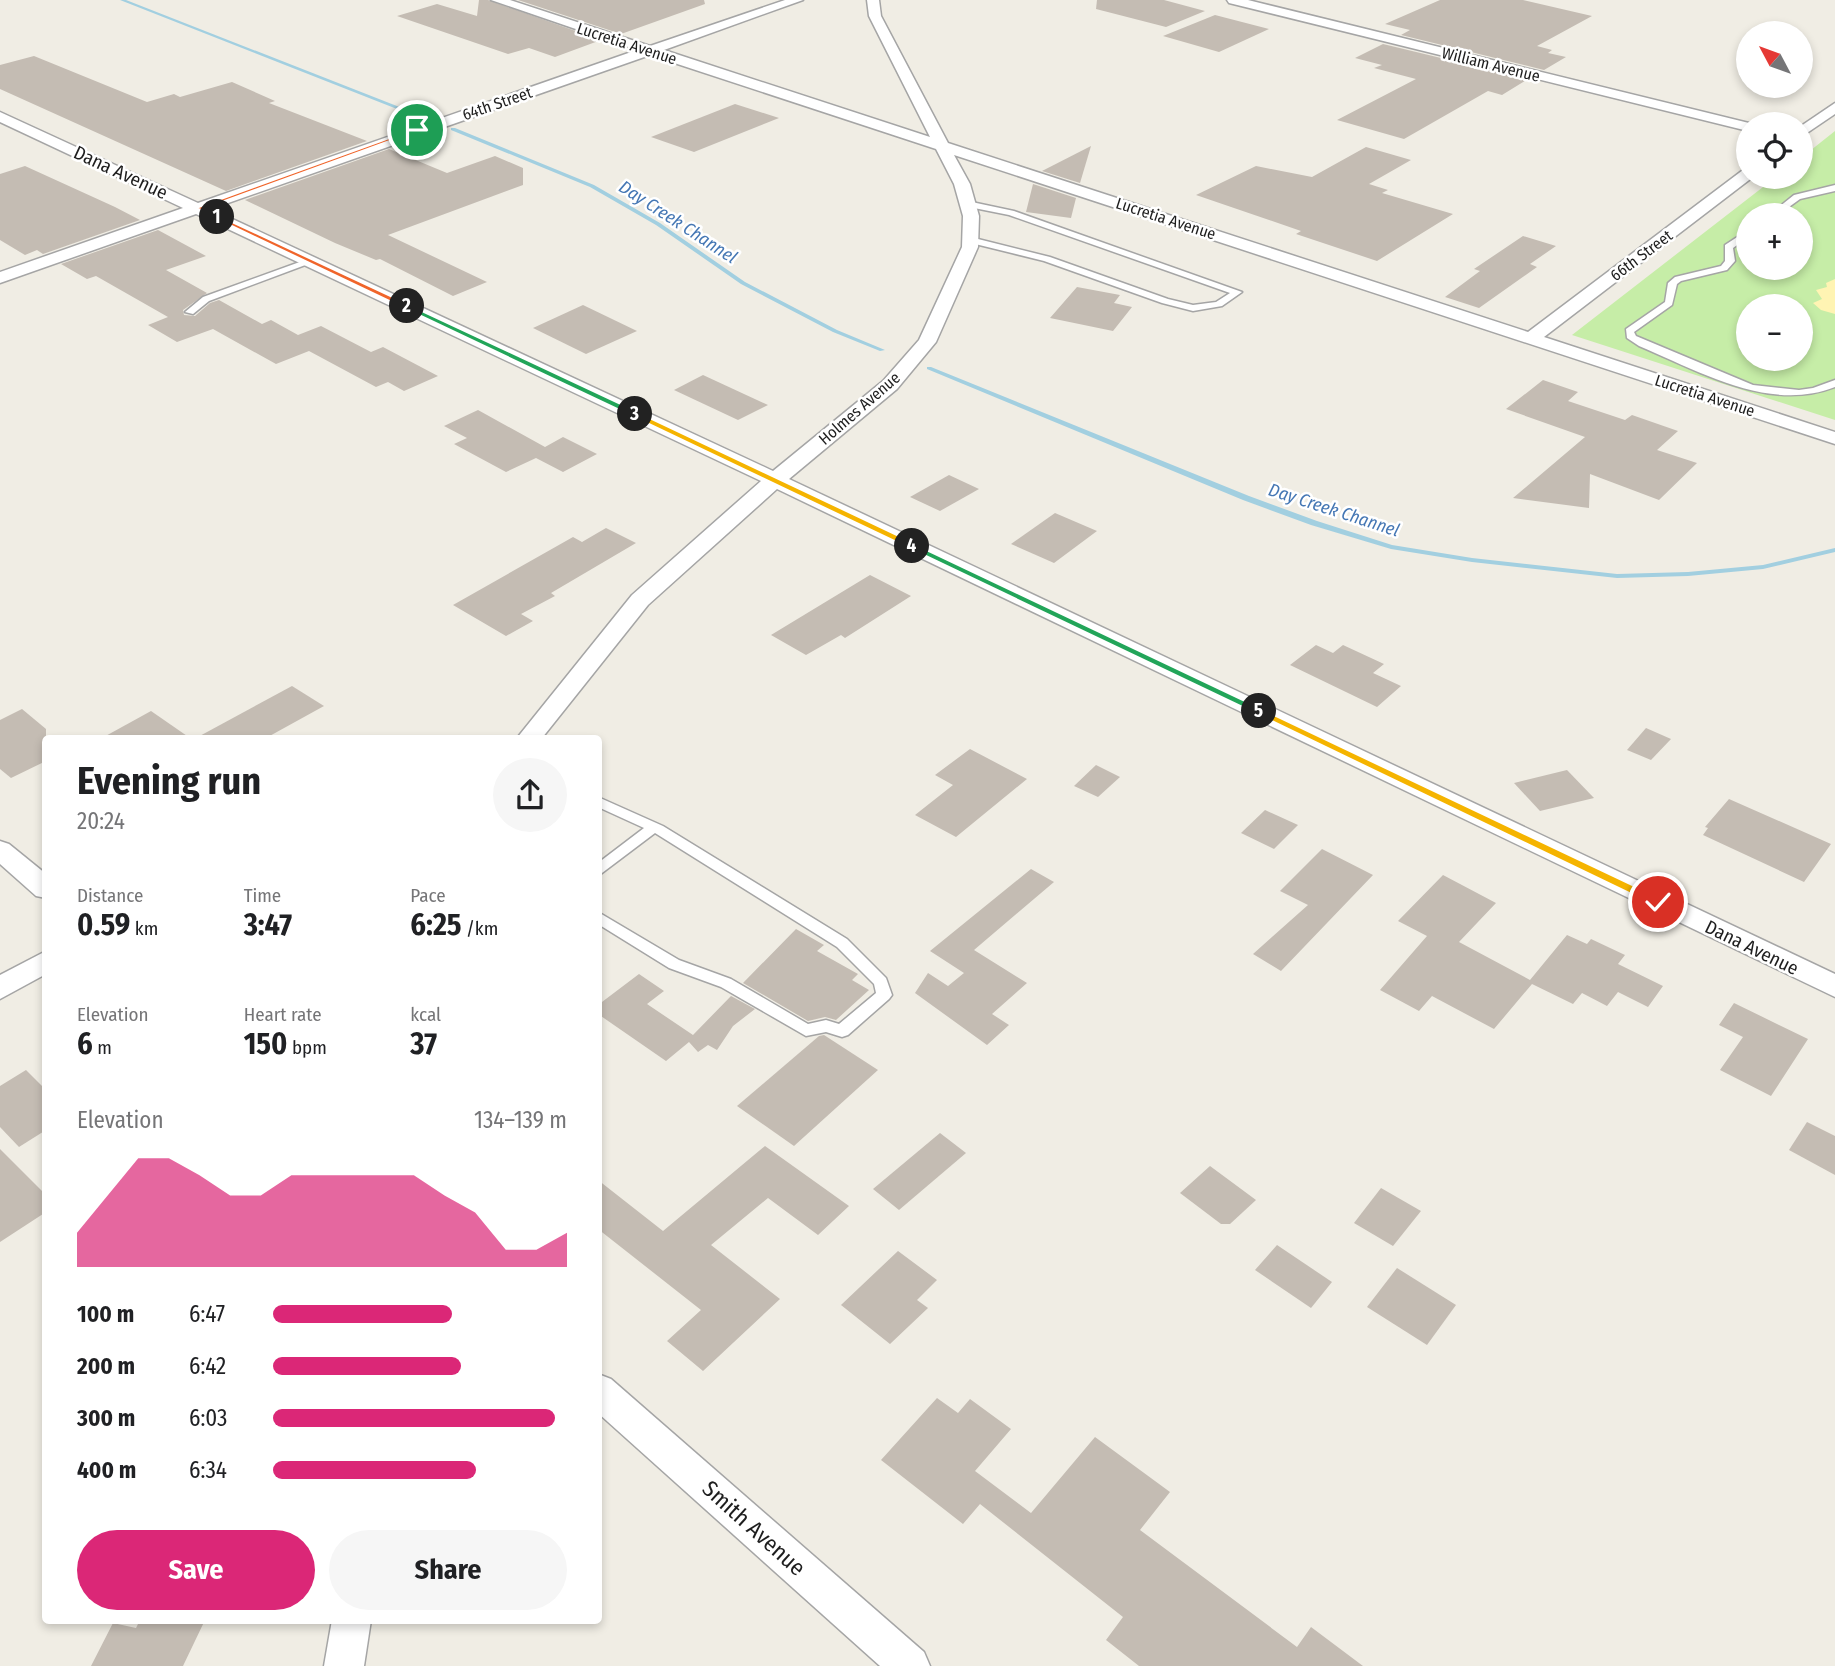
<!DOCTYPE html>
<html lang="en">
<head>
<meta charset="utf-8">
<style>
  :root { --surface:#fff; --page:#f6f6f6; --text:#202124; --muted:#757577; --accent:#db2777 }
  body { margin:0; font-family:"Fira Sans Condensed",sans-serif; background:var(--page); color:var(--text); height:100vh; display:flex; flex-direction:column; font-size:26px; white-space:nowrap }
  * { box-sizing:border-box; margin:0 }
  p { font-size:23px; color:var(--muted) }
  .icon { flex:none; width:38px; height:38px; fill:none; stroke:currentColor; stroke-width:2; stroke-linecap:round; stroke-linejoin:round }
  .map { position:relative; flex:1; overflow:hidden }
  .drawer { position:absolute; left:42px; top:735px; width:560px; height:889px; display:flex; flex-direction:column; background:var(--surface); border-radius:7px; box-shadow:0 4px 10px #0003 }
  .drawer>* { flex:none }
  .needle { width:46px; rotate:311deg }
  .tools { position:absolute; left:1736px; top:21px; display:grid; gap:14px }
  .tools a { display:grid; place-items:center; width:77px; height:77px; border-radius:50%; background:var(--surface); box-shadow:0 4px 10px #0003; font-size:35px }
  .pin { position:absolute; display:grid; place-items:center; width:60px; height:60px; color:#fff; margin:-30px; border:4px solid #fff; border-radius:50%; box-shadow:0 2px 7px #0007 }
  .km { position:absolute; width:35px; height:35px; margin:-18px; border-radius:50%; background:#222; color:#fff; font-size:19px; line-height:35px; text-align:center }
  .round { display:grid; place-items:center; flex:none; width:74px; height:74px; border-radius:37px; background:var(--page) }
  .summary { display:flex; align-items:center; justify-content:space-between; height:119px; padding:0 35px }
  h1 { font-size:38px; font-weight:700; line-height:52px }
  .metrics { display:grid; grid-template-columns:repeat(3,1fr); gap:10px; height:119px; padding:7px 35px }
  .metrics div { display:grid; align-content:center }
  .metrics b { font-size:30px; font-weight:700 }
  .metrics small { font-size:19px; font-weight:400 }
  .metrics p { font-size:19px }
  .chart { height:196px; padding:14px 35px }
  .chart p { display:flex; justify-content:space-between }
  .chart svg { width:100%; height:126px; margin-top:7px; fill:var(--accent); opacity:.7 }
  .primary-button { display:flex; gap:14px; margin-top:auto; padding:14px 35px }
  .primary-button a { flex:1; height:80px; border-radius:42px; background:var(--accent); color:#fff; font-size:28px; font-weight:700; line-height:80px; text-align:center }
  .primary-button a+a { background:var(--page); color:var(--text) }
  ul { padding:0 35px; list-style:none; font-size:23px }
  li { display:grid; grid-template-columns:112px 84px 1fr; align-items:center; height:52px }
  li i { height:18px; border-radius:9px; background:var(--accent) }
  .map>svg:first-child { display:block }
  .grass { fill:#c6eda7; fill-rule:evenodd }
  .sand { fill:#fff4b3 }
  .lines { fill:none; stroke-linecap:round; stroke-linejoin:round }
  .stream { fill:#a2cfe0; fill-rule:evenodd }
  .building { fill:#c4bcb3 }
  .lane-casing { stroke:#a5a5a5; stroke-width:3 }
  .street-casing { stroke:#a5a5a5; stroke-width:3 }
  .lane { fill:#fff; fill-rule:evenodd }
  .street { fill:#fff; fill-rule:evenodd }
  .split-1 { fill:#f0652b; stroke:#fff; stroke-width:2 }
  .split-2 { fill:#f0652b; stroke:#fff; stroke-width:2 }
  .split-3 { fill:#22a559; stroke:#fff; stroke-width:2 }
  .split-4 { fill:#f5b400; stroke:#fff; stroke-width:2 }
  .split-5 { fill:#22a559; stroke:#fff; stroke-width:2 }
  .split-6 { fill:#f5b400; stroke:#fff; stroke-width:2 }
  .labels { text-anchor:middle; stroke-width:5; stroke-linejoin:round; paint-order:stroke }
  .far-street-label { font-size:16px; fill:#1e1e1e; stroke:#fff }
  .far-water-label { font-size:18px; font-style:italic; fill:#4577b4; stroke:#fff }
  .street-label { font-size:19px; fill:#1e1e1e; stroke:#fff }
  .near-street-label { font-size:23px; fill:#1e1e1e; stroke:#fff }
</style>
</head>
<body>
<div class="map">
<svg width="1835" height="1666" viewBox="0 0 1835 1666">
  <rect width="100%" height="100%" fill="#f0ede4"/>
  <!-- grass -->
  <path class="grass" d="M1835 131V420L1572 335 1776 177H1801V158ZM1748 215H1801V268H1748ZM1748 306H1801V359H1748Z"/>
  <!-- sand -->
  <polygon class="sand" points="1835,279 1835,314 1821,310 1813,303 1822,299 1816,290 1827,287 1826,283"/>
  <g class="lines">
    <!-- stream -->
    <g class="stream">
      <polygon points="120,0 126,0 430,119 425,120"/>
      <polygon points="451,128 455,128 594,185 660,223 745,282 837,330 885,350 880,351 833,332 741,284 656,225 590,187 451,130"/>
      <polygon points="927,367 931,367 1249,496 1317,521 1392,545 1472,558 1617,574 1688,572 1763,565 1835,548 1835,552 1763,569 1688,576 1617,578 1472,562 1391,549 1311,525 1243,500 927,369"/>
    </g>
  </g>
  <!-- building -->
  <g class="building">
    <polygon points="479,0 488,0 601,40 555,57 529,48 508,54 397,16 437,4 477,16"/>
    <polygon points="518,0 704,0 705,4 621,34"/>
    <polygon points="1097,0 1164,0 1205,11 1166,27 1096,9"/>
    <polygon points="1440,0 1523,0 1592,16 1537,46 1552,50 1548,53 1566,57 1544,70 1401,35 1410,30 1385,24"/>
    <polygon points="1215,15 1269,29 1219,52 1163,36"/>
    <polygon points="1383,44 1528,79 1502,95 1488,91 1404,139 1337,120 1416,79 1374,68 1382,65 1355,58"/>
    <polygon points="34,56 147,102 174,94 180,97 232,82 275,101 269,103 367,141 226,191 0,89 0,65"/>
    <polygon points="735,104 779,118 694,152 651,137"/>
    <polygon points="1091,146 1080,183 1042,171"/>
    <polygon points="1366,147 1411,160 1369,184 1388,190 1382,193 1453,214 1377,261 1296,234 1301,231 1196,195 1256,166 1312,177"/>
    <polygon points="389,149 447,173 495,156 523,168 523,185 388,235 487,282 453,296 380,259 376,260 335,243 245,200"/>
    <polygon points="25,166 115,207 140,220 43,254 37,250 25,255 0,240 0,174"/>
    <polygon points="1033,184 1076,198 1071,218 1026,212"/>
    <polygon points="158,230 206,256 166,270 207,293 183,310 184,315 195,316 210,303 219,300 262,324 271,320 298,335 321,326 371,352 383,347 438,376 404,391 388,382 376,387 309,351 276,364 213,329 177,342 148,325 168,317 96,276 87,279 61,264"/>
    <polygon points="1523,236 1556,246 1530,264 1537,267 1479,308 1445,297 1480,271 1474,269"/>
    <polygon points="1077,287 1120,295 1114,303 1132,307 1113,331 1050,318"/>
    <polygon points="583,305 637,331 586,354 533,328"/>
    <polygon points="703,375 768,405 738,420 674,390"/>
    <polygon points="1543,380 1578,392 1568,401 1625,420 1632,415 1678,431 1657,450 1697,463 1659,500 1590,474 1589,508 1513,498 1585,437 1506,409"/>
    <polygon points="478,410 545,447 563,437 597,454 563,472 536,458 506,472 454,444 467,438 444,426"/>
    <polygon points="949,475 979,489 940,511 910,497"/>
    <polygon points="1055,513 1097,531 1054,563 1011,544"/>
    <polygon points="606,528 636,543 551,593 555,596 521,614 533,621 506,636 453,605 573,537 582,542"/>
    <polygon points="870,575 911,596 845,638 841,635 806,655 771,635"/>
    <polygon points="1316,645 1333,653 1343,645 1384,664 1373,673 1401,686 1377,707 1290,665"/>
    <polygon points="292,686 324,706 266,738 196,738"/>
    <polygon points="22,709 46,729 46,761 11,778 0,769 0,720"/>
    <polygon points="151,711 190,738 102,738"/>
    <polygon points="1646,728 1671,739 1651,760 1627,750"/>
    <polygon points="970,749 1027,779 956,837 915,815 953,785 935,775"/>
    <polygon points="1096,765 1120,777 1098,797 1074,786"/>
    <polygon points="1567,770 1594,798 1540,811 1514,783"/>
    <polygon points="1729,799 1831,844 1804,882 1703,835 1708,828 1705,827"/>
    <polygon points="1265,810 1298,825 1274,849 1241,833"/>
    <polygon points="1322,849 1373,875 1281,971 1253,954 1308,905 1280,891"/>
    <polygon points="1031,869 1054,882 974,950 1027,983 992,1014 1009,1025 987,1045 915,993 928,973 948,986 964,973 930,951"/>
    <polygon points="1443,875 1496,903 1459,942 1530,980 1567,935 1587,944 1591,939 1625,955 1618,964 1663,986 1648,1007 1618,992 1607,1006 1582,993 1573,1004 1532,984 1494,1029 1432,996 1419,1011 1380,990 1427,936 1398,921"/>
    <polygon points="796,929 824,945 817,951 858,974 852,980 869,990 836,1020 825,1017 808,1021 743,983"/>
    <polygon points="639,974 664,991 647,1004 693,1035 731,996 755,1009 733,1026 717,1050 708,1045 698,1052 689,1042 666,1061 598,1014 598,1005"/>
    <polygon points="1734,1003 1808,1039 1771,1096 1720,1070 1743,1037 1719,1025"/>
    <polygon points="824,1035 878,1070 794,1146 737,1106 819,1036"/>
    <polygon points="26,1070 46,1090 46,1130 19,1147 0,1127 0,1086"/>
    <polygon points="1807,1122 1835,1136 1835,1175 1789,1150"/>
    <polygon points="940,1133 966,1153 899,1210 873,1189"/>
    <polygon points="765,1146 849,1206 818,1235 768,1198 711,1245 780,1299 703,1371 667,1341 701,1310 598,1229 598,1180 663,1231"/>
    <polygon points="0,1149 46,1195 46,1212 0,1242"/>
    <polygon points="1210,1166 1256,1200 1230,1224 1221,1224 1180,1193"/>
    <polygon points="1381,1188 1421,1211 1393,1246 1354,1223"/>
    <polygon points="1277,1245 1332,1282 1311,1308 1255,1270"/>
    <polygon points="898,1251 937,1280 917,1300 928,1308 890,1344 841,1305"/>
    <polygon points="1397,1268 1456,1305 1427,1345 1367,1307"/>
    <polygon points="937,1398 958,1413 970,1399 1011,1429 975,1471 1031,1513 1095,1437 1170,1492 1140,1530 1297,1647 1311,1627 1363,1666 1139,1666 1106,1640 1123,1617 980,1504 963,1524 881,1460"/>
    <polygon points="140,1620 205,1620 183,1666 91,1666 113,1623 136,1628"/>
  </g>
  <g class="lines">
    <defs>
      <g id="lane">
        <polygon points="1835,185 1835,191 1800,199 1778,215 1769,215 1794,195"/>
        <polygon points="967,201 1014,211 1242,292 1222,306 1193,311 1162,303 1044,261 967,242 967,238 970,237 1050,257 1168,299 1193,305 1216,302 1230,293 1009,215 964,206 964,202"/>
        <path d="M1748 230V237L1733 248 1735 261 1727 270 1681 281 1677 284 1672 305 1634 332 1636 336 1753 385 1799 390 1813 388 1835 380V387C1769 413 1699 371 1639 346L1627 338 1626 329 1665 302 1668 283 1675 277 1721 266 1725 261V245Z"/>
        <polygon points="308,259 316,261 209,301 193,314 185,312 203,297"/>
        <polygon points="598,797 663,826 847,939 886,978 892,995 889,999 848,1035 842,1037 826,1032 806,1036 721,987 669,968 598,924 598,912 679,960 731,979 808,1024 826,1020 839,1024 876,993 874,984 837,947 655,833 598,876 598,863 644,828 598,807"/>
      </g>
      <g id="street">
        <path d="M491 0H510L650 46 785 0H803L664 50 930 137 869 16 867 0H879L881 16 948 143 1528 332 1743 170 1748 168V177H1753L1544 337 1835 432V444L954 155 970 184 979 216 978 247 936 342 897 389 789 479 1835 974V997L777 489 648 605 542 738H517L632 595 761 481 196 214 0 283V272L183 208 0 122V112L198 203 637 50ZM650 55 936 149 954 184 963 216 962 247 919 340 883 381 773 471 211 209Z"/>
        <polygon points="1227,0 1248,0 1753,124 1748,124 1748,131 1229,3"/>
        <polygon points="1835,103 1835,114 1801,137 1801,126"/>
        <polygon points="0,841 9,844 46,874 46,898 36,896 0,864"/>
        <polygon points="46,951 46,974 0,999 0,975"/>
        <polygon points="598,1374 611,1379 924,1652 930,1666 880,1666 598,1413"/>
        <polygon points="332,1620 371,1620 364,1666 324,1666"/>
      </g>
    </defs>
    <!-- lane casing -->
    <use href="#lane" class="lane-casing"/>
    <!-- street casing -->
    <use href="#street" class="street-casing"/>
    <!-- lane -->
    <use href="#lane" class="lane"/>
    <!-- street -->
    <use href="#street" class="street"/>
  </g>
  <!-- split-1 -->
  <polygon class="split-1" points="414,129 420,130 205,208 220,215 220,218 196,208"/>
  <!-- split-2 -->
  <polygon class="split-2" points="217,215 410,305 411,306 404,308 215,218"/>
  <!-- split-3 -->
  <polygon class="split-3" points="407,304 638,412 639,414 632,416 404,308"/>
  <!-- split-4 -->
  <polygon class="split-4" points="635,411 916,544 917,546 909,548 632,416"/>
  <!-- split-5 -->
  <polygon class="split-5" points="912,543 1262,709 1264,711 1255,713 909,548 908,546"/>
  <!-- split-6 -->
  <polygon class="split-6" points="1259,708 1662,899 1664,902 1662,905 1654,905 1255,713 1253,711"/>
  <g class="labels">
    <!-- far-street labels -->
    <g class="far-street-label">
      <text transform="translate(627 43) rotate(18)" y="6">Lucretia Avenue</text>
      <text transform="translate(1491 64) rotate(14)" y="6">William Avenue</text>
      <text transform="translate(497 103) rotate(-19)" y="6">64th Street</text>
      <text transform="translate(1166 218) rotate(18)" y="6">Lucretia Avenue</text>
      <text transform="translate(1641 255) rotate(-37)" y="6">66th Street</text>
      <text transform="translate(1705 395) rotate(18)" y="6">Lucretia Avenue</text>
      <text transform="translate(859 408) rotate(-41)" y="6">Holmes Avenue</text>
    </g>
    <!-- far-water labels -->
    <g class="far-water-label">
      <text transform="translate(678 222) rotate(33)" y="6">Day Creek Channel</text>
      <text transform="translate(1334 510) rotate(18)" y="6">Day Creek Channel</text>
    </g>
    <!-- street labels -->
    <g class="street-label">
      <text transform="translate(121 172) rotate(25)" y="7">Dana Avenue</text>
      <text transform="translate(1752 947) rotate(26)" y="7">Dana Avenue</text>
    </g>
    <!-- near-street labels -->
    <g class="near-street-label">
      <text transform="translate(754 1528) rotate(42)" y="8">Smith Avenue</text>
    </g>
  </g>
</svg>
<div class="tools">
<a><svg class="needle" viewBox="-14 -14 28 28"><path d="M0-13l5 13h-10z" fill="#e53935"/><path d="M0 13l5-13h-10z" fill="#757577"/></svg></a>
<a><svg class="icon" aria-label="locate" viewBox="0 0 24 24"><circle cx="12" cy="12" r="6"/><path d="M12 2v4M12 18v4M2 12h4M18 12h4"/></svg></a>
<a>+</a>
<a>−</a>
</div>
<div class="pin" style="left:417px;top:130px;background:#1e9e55"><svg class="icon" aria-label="arrive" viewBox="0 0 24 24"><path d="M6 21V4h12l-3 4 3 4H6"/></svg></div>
<div class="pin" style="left:1658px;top:902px;background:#d93025"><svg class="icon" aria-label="check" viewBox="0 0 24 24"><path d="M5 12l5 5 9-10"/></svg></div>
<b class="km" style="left:217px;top:217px">1</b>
<b class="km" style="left:407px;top:306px">2</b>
<b class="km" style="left:635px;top:414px">3</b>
<b class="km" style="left:912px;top:546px">4</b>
<b class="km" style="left:1259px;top:711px">5</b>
<section class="drawer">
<div class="summary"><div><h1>Evening run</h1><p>20:24</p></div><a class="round"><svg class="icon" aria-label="share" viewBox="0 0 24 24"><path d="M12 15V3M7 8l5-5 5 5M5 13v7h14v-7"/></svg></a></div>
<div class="metrics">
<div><p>Distance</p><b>0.59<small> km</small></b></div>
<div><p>Time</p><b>3:47</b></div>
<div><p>Pace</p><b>6:25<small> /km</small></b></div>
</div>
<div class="metrics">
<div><p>Elevation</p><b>6<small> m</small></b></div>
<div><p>Heart rate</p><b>150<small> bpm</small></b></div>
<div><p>kcal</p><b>37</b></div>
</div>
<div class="chart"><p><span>Elevation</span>134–139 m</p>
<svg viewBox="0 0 160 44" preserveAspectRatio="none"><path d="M0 44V32L10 19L20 6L30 6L40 12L50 19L60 19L70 12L80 12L90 12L100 12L110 12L120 19L130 25L140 38L150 38L160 32V44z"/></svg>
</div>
<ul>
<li><b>100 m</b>6:47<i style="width:61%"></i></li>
<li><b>200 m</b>6:42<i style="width:64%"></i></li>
<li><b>300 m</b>6:03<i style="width:96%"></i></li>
<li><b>400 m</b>6:34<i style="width:69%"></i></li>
</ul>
<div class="primary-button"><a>Save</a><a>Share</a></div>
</section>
</div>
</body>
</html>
